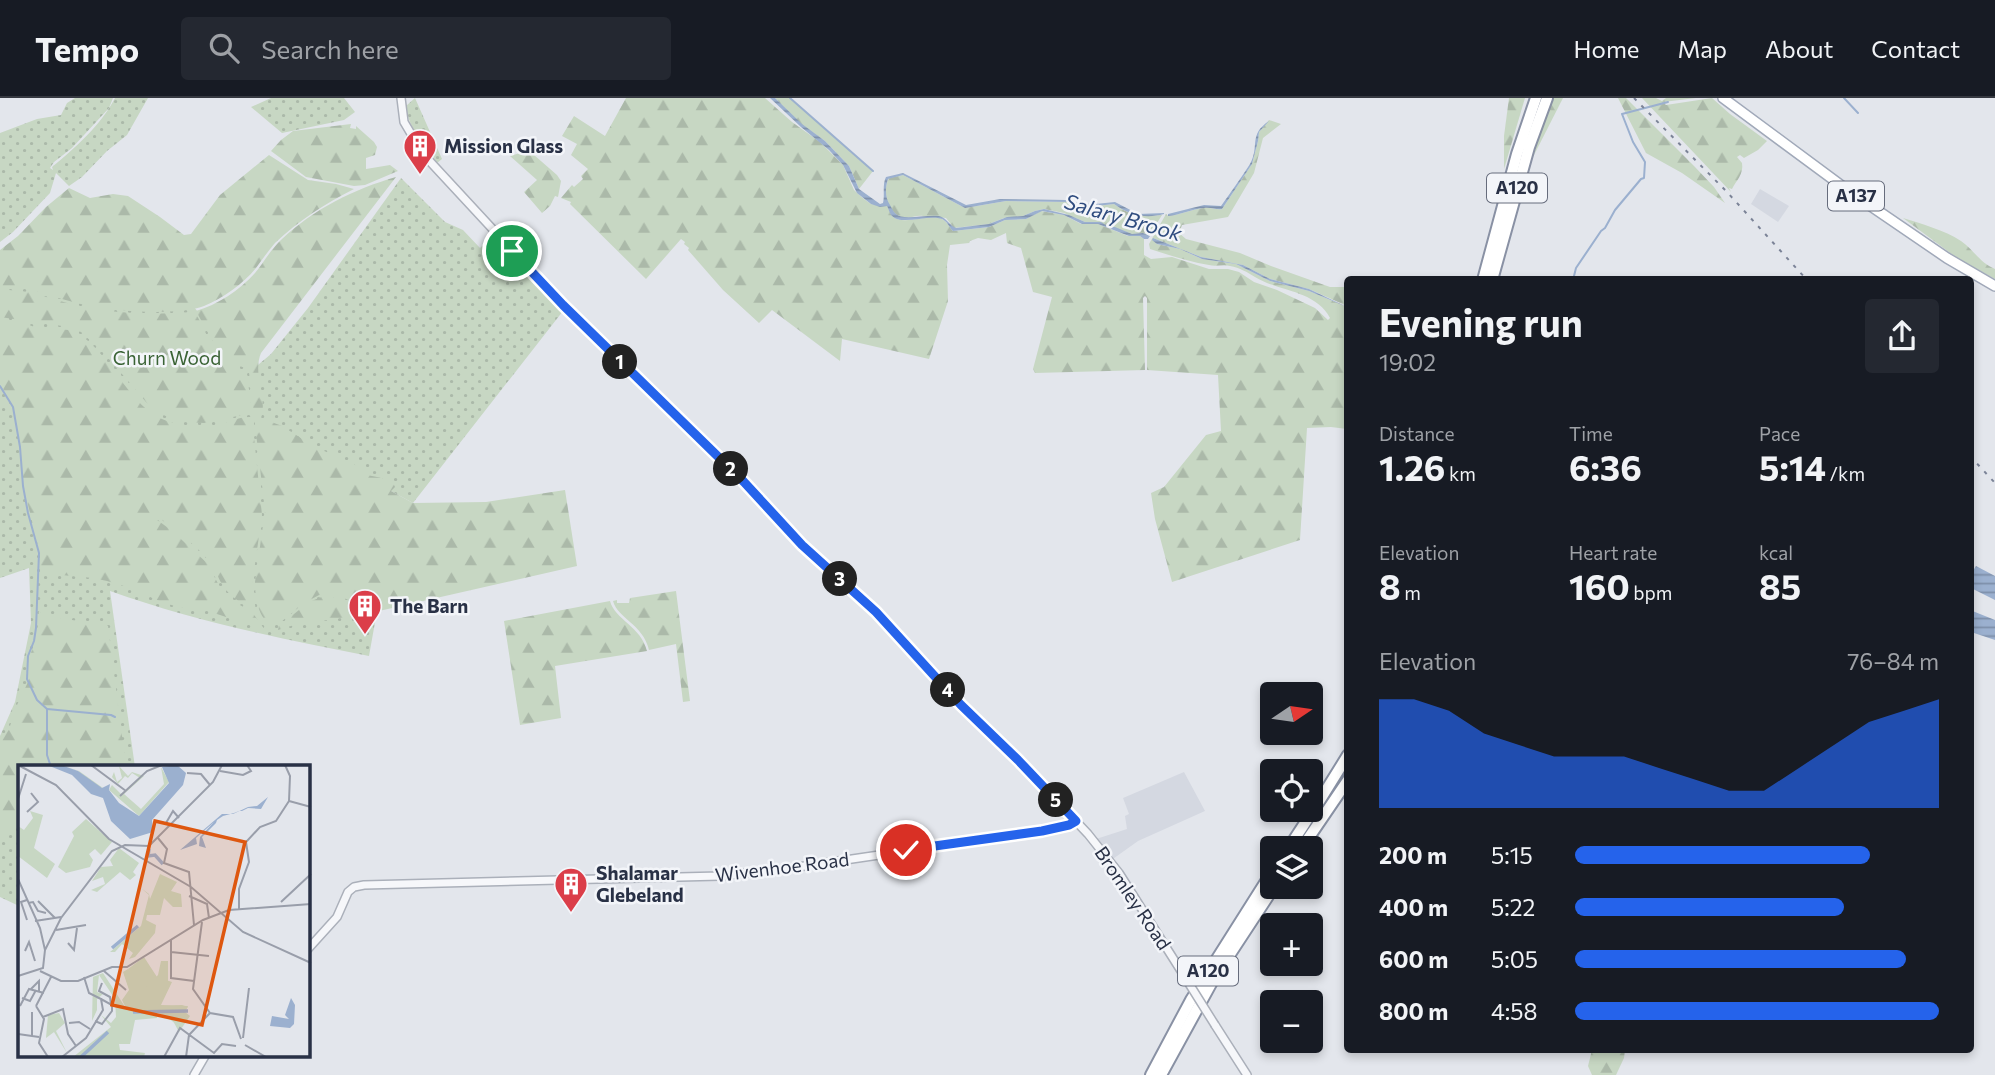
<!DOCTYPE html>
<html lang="en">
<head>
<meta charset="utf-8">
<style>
  :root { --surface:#171b24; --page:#242831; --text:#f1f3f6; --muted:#9ea1a6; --line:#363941; --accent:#2563eb }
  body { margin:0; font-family:Commissioner,sans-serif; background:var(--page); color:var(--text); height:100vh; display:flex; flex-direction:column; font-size:26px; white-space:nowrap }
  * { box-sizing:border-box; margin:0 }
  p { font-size:23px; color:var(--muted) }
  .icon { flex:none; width:38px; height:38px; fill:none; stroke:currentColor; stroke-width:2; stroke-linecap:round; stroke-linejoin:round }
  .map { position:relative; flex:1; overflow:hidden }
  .panel { position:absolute; left:1344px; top:178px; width:630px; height:777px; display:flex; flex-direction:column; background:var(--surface); border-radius:7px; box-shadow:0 4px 10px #0003 }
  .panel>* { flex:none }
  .needle { width:46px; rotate:77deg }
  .controls { position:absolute; left:1260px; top:584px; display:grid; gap:14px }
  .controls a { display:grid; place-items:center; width:63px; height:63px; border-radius:7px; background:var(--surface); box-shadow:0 4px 10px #0003; font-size:35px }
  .pin { position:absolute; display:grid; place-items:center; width:60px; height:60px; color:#fff; margin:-30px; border:4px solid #fff; border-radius:50%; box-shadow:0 2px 7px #0007 }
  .km { position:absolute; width:35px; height:35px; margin:-18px; border-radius:50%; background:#222; color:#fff; font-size:19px; line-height:35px; text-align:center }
  .round { display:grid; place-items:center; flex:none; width:74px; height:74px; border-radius:7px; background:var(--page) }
  .summary { display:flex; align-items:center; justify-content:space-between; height:119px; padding:0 35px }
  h1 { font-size:38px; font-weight:700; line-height:52px }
  .stats { display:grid; grid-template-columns:repeat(3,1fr); gap:10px; height:119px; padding:7px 35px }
  .stats div { display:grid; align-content:center }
  .stats b { font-size:35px; font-weight:700 }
  .stats small { font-size:19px; font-weight:400 }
  .stats p { font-size:19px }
  .chart { height:196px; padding:14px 35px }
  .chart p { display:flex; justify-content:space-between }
  .chart svg { width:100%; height:126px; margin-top:7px; fill:var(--accent); opacity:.7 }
  ul { padding:0 35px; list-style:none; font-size:23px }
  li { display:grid; grid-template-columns:112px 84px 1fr; align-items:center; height:52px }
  li i { height:18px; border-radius:9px; background:var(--accent) }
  header { display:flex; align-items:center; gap:42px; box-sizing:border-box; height:98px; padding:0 35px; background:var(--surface); border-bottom:2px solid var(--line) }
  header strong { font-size:33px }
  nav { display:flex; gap:38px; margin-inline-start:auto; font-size:24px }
  .search { width:490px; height:63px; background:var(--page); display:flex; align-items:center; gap:18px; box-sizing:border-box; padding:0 24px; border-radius:7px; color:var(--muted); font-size:26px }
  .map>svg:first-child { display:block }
  .built { fill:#d4d8e1 }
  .green { fill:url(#green-dots) }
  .forest { fill:url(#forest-firs) }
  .water { fill:url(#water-rules) }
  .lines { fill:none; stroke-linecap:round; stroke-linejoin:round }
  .stream { stroke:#9bb0cf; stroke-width:2 }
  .minor-casing { stroke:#abb0ba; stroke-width:10 }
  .major-casing { stroke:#a1a9b9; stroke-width:12 }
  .highway-casing { stroke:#8991a4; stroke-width:14 }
  .minor { stroke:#f6f7fa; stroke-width:7 }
  .major { stroke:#fff; stroke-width:9 }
  .highway { stroke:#fff; stroke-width:10 }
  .rail { stroke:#7b8397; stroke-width:2; stroke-dasharray:3.5 7; stroke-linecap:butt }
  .minor-bridge-casing { stroke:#abb0ba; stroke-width:10; stroke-linecap:butt }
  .minor-bridge { stroke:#f6f7fa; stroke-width:7 }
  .route-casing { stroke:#fff; stroke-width:14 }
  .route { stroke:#2563eb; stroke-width:9 }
  .labels { text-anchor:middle; stroke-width:5; stroke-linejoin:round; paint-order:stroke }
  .shield { fill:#f3f5f9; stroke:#666c7c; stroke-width:2 }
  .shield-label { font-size:18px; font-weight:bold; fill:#293146 }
  .poi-label { font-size:19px; font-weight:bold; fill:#293146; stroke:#f3f5f9; text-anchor:start }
  .park-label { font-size:19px; fill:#3a6335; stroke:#f3f5f9 }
  .street-label { font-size:19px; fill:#293146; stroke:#f3f5f9 }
  .water-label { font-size:21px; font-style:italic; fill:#2f4c7f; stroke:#f3f5f9 }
  .inset-river { fill:none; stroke:#9bb0cf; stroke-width:3.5 }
  .inset-road { fill:none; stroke:#999eaa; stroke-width:2 }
  .view { fill:#de570f; fill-opacity:0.15; stroke:#de570f; stroke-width:3.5 }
  .inset-edge { fill:none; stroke:#293146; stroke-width:3.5 }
</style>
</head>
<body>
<header>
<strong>Tempo</strong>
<div class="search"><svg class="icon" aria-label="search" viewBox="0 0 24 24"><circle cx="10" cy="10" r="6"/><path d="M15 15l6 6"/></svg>Search here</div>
<nav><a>Home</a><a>Map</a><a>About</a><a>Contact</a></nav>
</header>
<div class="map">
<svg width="1995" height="977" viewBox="0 0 1995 977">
  <defs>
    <pattern id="green-dots" width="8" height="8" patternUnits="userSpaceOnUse" patternTransform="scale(1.75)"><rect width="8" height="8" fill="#c7d7c3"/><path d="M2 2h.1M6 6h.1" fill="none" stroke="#abb9a9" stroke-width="1.8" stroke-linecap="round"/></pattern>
    <pattern id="forest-firs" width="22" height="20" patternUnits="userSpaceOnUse" patternTransform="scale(1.75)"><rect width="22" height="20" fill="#c7d7c3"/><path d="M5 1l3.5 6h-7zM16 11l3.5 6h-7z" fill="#abb9a9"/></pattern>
    <pattern id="water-rules" width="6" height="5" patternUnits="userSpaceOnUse" patternTransform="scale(1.75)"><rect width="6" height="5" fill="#9bb0cf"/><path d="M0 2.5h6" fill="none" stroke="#7e90aa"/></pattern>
  </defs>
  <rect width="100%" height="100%" fill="#e3e6ec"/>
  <!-- built -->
  <g class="built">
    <polygon points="1760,91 1789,108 1778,124 1751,106"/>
    <polygon points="1184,674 1205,713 1138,743 1110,763 1093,742 1127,731 1125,718 1129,716 1123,700"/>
  </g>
  <!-- green -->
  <g class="green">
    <path d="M75 0H113L109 10 72 50 54 64 50 70 53 72 52 69C75 50 101 27 115 0H148L127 37 107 53 82 79 69 88 56 75 50 95 13 134 0 144V35L37 21 61 17 67 5Z"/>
    <polygon points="271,0 344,0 355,14 344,22 282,35 251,9"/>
    <path d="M415 0 442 61 437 65C426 46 408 32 406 8Z"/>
    <path d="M401 80 445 124 463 132 480 150 493 138 563 213 413 405 391 393 379 502 369 558C282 541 194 523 110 493L135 669H19V808L0 799V638L15 604 31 525 29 470 0 480V188H13L194 209 208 227 252 272 271 256 308 210Z"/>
  </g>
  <!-- forest -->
  <g class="forest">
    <path d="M626 0H765L792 24 820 44 843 67 854 92 864 101 871 106 887 108C889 111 890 115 892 118 905 130 934 111 946 124 949 127 950 130 953 133L989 129 1005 122 1026 121 1041 113 1064 117 1081 126H1098L1128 138H1140L1144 141V157L1151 161 1172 159 1209 171H1228L1239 174 1254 184 1277 192 1315 210 1328 222 1330 220C1315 192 1279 194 1255 179 1247 174 1240 170 1230 168 1223 166 1216 169 1209 167 1189 164 1169 157 1150 151L1149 146 1166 116 1168 118C1180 117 1192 111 1204 110 1210 109 1216 112 1222 111L1252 66 1258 43 1259 34 1269 22 1281 26 1263 40 1254 75 1228 119 1182 127 1179 135 1186 141 1240 155 1271 168 1330 189H1347V208L1309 191 1270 181 1243 167 1201 159 1153 140 1157 146 1180 151 1202 161 1236 166 1270 183 1309 193 1347 209V331L1331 329 1307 330 1300 442 1172 484 1155 421 1151 395 1164 389 1206 337 1221 333 1218 277 1147 272V200L1145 198 1143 200 1145 272 1035 275 1033 271 1052 199 1033 194 1021 150 1007 145 1006 135 991 142 978 140 970 143 969 145 950 147 947 167 948 203 929 261 842 241 840 263 772 212 759 225 723 192 688 152 689 150 684 146 685 144 681 141 646 181 570 106 571 104 561 100 572 87 574 89 583 81 581 78 588 71 571 57 577 46 562 38 574 18 605 38Z"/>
    <polygon points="775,0 790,0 873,73 859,91 849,68 825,43 801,26"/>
    <polygon points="1509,0 1525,0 1504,71 1504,38"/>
    <polygon points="1551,0 1563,0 1533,59"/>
    <polygon points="1618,0 1626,0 1695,69 1714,89 1725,105 1682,75 1646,55"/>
    <path d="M1642 0H1656L1662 3 1666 0H1696L1663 4 1666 7 1712 0 1730 16 1767 43 1758 52 1744 60 1740 57 1737 59 1742 65C1744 76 1736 83 1732 91L1729 90 1731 94Z"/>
    <polygon points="351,26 350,30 356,31 356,28 374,44 377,49 375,57 366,60 366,71 390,67 398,73 365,87 354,88 306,79 271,53 281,42 293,33"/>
    <polygon points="526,50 557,77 561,83 558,99 555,98 550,108 542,115 524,94 537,82 510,58 520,55"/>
    <path d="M269 57 308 82 336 86 354 91C326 105 298 123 275 145 268 153 262 162 256 170 243 186 223 200 204 208 175 219 104 213 73 204 48 198 26 187 0 190V152L18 138 46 109 69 90 90 100 113 96 128 98 160 119 184 137 191 136 220 97Z"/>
    <path d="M903 77 965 110 1006 103 1069 104 1096 108 1114 106C1129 117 1143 120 1162 117L1149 138 1143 135 1132 136 1097 124H1085L1064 115 1044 111 1035 113 1023 118 1004 120 989 126 954 130 946 120C938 119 930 118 923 118 915 117 908 122 901 119 887 114 882 92 889 80Z"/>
    <path d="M396 79 261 255C252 277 268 299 261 320L282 328 315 349 354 366 367 377 382 380 397 387 391 393 413 405 486 404 565 392 577 468 379 513 335 497 321 496 304 505 281 524 273 528C258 521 255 499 255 484L265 413 249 274 245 270 232 265 217 251 196 213C217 207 240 192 255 175 264 164 271 151 282 141 314 111 354 91 396 79Z"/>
    <path d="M1903 120C1922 126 1944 132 1961 143 1974 152 1980 165 1995 171V181L1957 160Z"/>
    <path d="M9 192 29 194 81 209 118 214 152 216 194 214C206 229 208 249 223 262 231 268 240 270 247 276L252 315 204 325 184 324 168 319 157 314 146 304 104 255 81 234 69 229 0 219V193Z"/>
    <path d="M0 223C7 224 15 224 21 225 29 226 35 230 42 231 55 232 68 229 79 236 111 256 130 311 167 323 182 327 200 331 215 327 228 325 239 318 252 319L262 417 252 487 256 513C243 506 229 499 222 486 218 480 216 472 212 467 199 449 173 429 154 417L153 419 171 432 207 465 222 493 233 503 252 514 265 532 205 512 178 509 162 504 127 489 107 483 93 480 40 475V456L23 386 22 355 13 310 0 285Z"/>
    <path d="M676 493 690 603 683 604 676 546 649 552C643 526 618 521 613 503L617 502V505H629L630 500Z"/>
    <polygon points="324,498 333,499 378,515 376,522 341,520 294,527 278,532 279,528 309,504"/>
    <path d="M610 503C615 522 641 528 647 553L555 568 561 620 520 627 504 523Z"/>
    <polygon points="39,512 42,517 108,528 126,669 19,669 19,726 11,730 0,743 0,642 9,631 17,607 29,582 29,560 37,539"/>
    <polygon points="1592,952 1625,952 1624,960 1616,977 1592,977 1588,968"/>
  </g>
  <!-- water -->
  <g class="water">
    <path d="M770 0H775L802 26 825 43 849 68 859 91 880 106 883 105C885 97 882 87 886 79L903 75 966 107 1000 101 1066 102 1078 105 1095 106 1115 104 1138 116 1164 115V116C1145 121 1129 117 1114 106L1096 108 1069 104 1006 103 965 110 903 77 888 81C885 90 885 100 890 107 892 110 893 114 896 116 903 123 927 116 939 118 947 120 949 127 956 130L989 126 1007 119 1023 118 1035 113 1044 111 1069 117 1085 124H1101L1109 129H1115L1132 136 1143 135 1150 138 1148 141H1144L1140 138H1129L1098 126H1082L1064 117 1042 113 1026 121 1005 122 989 129 953 133C949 129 947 123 942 121 928 116 902 128 892 118 889 115 889 111 887 108L880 109 871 106 857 95 843 67 829 52 801 29Z"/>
    <path d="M1269 23 1259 34 1258 43 1252 66 1222 111C1216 112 1211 109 1204 110 1192 111 1180 117 1168 118V116L1204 107 1221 108C1231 94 1241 80 1250 66 1260 48 1248 37 1269 23Z"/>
    <polygon points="1153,140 1201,159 1243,167 1270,181 1309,191 1347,209 1309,193 1270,183 1236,166 1202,161 1180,151 1157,146 1152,142"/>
    <polygon points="1976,468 1995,478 1995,502 1971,490 1971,476"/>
    <polygon points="1970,512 1995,522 1995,542 1971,534"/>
  </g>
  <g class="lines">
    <!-- stream -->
    <g class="stream">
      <polyline points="790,0 873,73"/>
      <polyline points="1844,0 1858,15"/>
      <polyline points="1573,182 1576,170 1601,133 1605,130 1615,112 1641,81 1644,80 1645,64 1633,44 1622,16 1668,4"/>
      <polyline points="0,288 13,309 20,349 23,388 28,415 39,455 36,530 34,543 28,558 27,581 37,602 47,611 47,657 51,669"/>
      <polyline points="47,611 111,617 115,619"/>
    </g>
    <defs>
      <g id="minor">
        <polyline points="401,0 404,24 423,56 563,207 744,384 802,447 876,514 961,606 1018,662 1088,736 1119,775 1183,876"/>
        <polyline points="308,851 337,819 348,794 354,789 364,787 720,778 791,770 1042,733 1069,727 1076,723"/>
        <polyline points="1215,927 1247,977"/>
        <polyline points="194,977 205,958"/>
      </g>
      <polyline id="major" points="1723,0 1846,91 1947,160 1995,188"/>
      <g id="highway">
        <polyline points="1483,182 1517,56 1536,0"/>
        <polyline points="1492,182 1529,49 1547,0"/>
        <polyline points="1288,751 1320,702 1348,657"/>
        <polyline points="1301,751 1348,682"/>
        <polyline points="1151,977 1191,902 1272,774"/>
        <polyline points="1161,977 1213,882 1274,789"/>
      </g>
    </defs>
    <!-- minor casing -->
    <use href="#minor" class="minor-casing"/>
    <!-- major casing -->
    <use href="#major" class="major-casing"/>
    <!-- highway casing -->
    <use href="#highway" class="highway-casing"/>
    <!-- minor -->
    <use href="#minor" class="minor"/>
    <!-- major -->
    <use href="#major" class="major"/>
    <!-- highway -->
    <use href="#highway" class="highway"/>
    <!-- rail -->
    <g class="rail">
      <polyline points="1634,0 1727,94 1807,182"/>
      <polyline points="1970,358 1995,385"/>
    </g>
    <defs>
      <polyline id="minor-bridge" points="1183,876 1215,927"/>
    </defs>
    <!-- minor-bridge casing -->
    <use href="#minor-bridge" class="minor-bridge-casing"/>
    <!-- minor-bridge -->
    <use href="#minor-bridge" class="minor-bridge"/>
  </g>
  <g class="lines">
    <defs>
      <polyline id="route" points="512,153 563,207 744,384 802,447 876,514 961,607 1018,662 1076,723 1069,727 1042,733 906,752"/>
    </defs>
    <!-- route casing -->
    <use href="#route" class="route-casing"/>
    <!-- route -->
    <use href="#route" class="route"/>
  </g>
  <!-- icons -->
  <defs>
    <symbol id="building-pin" viewBox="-11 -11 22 30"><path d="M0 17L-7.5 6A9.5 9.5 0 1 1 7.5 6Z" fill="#db3e49" stroke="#f3f5f9"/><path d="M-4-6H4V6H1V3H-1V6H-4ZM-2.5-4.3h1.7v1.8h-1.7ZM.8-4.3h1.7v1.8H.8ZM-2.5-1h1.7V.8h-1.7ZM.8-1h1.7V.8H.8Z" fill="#fff"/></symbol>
  </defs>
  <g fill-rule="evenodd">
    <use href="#building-pin" x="401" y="29" width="38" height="52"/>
    <use href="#building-pin" x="346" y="489" width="38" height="52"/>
    <use href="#building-pin" x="552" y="767" width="38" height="52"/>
  </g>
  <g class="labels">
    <!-- shield labels -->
    <g class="shield">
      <rect x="1487" y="75.5" width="60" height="29" rx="5"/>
      <rect x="1828" y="83.5" width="56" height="29" rx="5"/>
      <rect x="1178" y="858.5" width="60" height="29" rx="5"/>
    </g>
    <g class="shield-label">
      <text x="1517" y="96">A120</text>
      <text x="1856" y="104">A137</text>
      <text x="1208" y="879">A120</text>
    </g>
    <!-- poi labels -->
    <g class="poi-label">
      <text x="444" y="55">Mission Glass</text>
      <text x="390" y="515">The Barn</text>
      <text x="596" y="782">Shalamar<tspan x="596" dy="22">Glebeland</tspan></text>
    </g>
    <!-- park labels -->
    <g class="park-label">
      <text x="167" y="267">Churn Wood</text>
    </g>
    <!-- street labels -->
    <g class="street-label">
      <text transform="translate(782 769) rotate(-7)" y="7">Wivenhoe Road</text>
      <text transform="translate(1133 800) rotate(56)" y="7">Bromley Road</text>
    </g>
    <!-- water labels -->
    <g class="water-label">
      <text transform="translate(1123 120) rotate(16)" y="7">Salary Brook</text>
    </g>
  </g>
  <!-- overview -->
  <g transform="translate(18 667)">
    <rect width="292" height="292" fill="#e3e6ec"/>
    <path d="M68 54 94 77 83 90 77 84 71 89 75 95 72 102 48 108 40 102 56 71 54 67ZM101 83 121 98 115 107 118 110 112 115 102 107 79 127 73 125 87 119 85 112 74 116 83 102 95 101 92 95ZM126 192 139 212 154 217 143 240 170 241 167 247 172 251 161 267 154 254 138 247 139 253 117 255 112 279H101L102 285 127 288 126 292H55L93 262 83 250 93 258 98 252 97 234 81 210 79 227 85 229 79 234V245L74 256 75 212 85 208 111 248 125 222 110 204ZM41 248 47 258 38 266 49 288 36 267 28 273 30 250Z" fill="#c7d7c3"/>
    <path d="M43 0 61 6 85 23 89 24 91 25 94 20 103 29 122 13 114 8 110 13 107 11 100 19 94 12 96 7 99 17 104 13 101 1 110 11 114 7 126 11 106 29 123 44 146 19 143 2 151 17 121 51 90 24 84 23 75 19 60 6ZM12 46 25 50 16 83 37 99 29 113 0 91V61L6 65 15 53ZM142 109 159 117 153 126 163 129 164 142H155L146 133 142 150H129L128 155 138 160 137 168 117 192 111 194 115 188 104 179 97 187H92L123 161 131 130 123 123 131 129 132 134ZM143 196H150V216L139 246 111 249 104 235 111 225 105 207 110 204 129 222 140 210ZM164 240 170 242 162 250 167 256 162 262 142 247 145 241Z" fill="#c7d7c3"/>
    <path d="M29 0H43L60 6 84 23 92 19 91 25 101 38 121 51 151 18 144 2 159 0 168 8 165 20 134 55 135 67 112 74 93 56 85 33 73 29 54 10ZM250 32 243 44 230 43 224 46H221L216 48 205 51 199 55 198 58 184 72 188 83 181 81 182 72 196 57 178 73 179 79 162 85 204 49H215L230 42 239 41ZM273 233 277 240 276 259 272 263 252 261 254 251 271 254 267 250Z" fill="#9bb0cf"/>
    <path class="inset-river" d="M131 84 130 91 137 90 145 99M94 183 120 161M115 247 170 246M63 292 90 267"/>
    <path class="inset-road" d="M0 0 38 20 91 74 173 122 225 167 293 198M73 0 108 26M267 0 272 11 271 36 293 42M202 6 225 10 233 6 229 0M169 8 183 9 192 20M102 31 129 6 144 0M0 34 8 9M9 47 20 37 13 28M148 58 155 46 161 53M140 73 149 84 146 98 171 107 176 160M0 114 22 163 27 185M171 131 189 139 191 153M20 136 37 153M263 137 293 109M10 138 15 137 20 146 28 148M221 144V124L231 97 228 77 242 62 258 56 271 36M9 155 3 137 9 135M17 156 43 152M184 157 175 224 192 248 215 252 223 274M38 165 68 160M153 175V213L176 216M50 178 56 185 59 163M7 186 11 177 17 196M153 187 191 191M22 206 43 216H60L94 202H109L185 155 211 145 293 139M86 206 108 225M0 211 25 203 27 185 43 153 94 86 107 80 131 81 195 17 204 0M84 218 81 226 92 232 93 239M13 224 21 216V226M4 233 12 236 18 225M2 241 11 224 26 228M18 241 26 254 21 278 30 292M18 241 33 212M14 247V272M25 252 45 244 50 269 58 281M77 256 84 259 94 246V240L83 234M51 258 61 257 72 264M0 269 21 272M171 270 192 248M225 273 231 223M227 280 248 292M44 292 68 273 85 245 83 234 71 228 66 212M146 292 162 263 196 288 204 279 218 281M168 292 171 270"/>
    <path class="view" d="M137 56 227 77 184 260 94 240Z"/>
    <rect width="292" height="292" class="inset-edge"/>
  </g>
</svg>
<div class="controls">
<a><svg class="needle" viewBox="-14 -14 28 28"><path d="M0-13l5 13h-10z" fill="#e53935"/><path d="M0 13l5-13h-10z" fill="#9ea1a6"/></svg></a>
<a><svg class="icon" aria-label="locate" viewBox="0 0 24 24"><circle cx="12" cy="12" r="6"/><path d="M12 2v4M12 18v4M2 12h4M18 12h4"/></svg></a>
<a><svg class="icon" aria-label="layers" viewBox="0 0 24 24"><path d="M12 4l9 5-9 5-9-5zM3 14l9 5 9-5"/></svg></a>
<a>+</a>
<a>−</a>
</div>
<div class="pin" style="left:512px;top:153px;background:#1e9e55"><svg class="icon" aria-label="arrive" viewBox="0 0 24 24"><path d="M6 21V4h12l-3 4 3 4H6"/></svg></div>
<div class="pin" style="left:906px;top:752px;background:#d93025"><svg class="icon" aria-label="check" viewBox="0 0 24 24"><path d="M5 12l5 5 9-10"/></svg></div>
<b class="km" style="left:620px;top:264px">1</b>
<b class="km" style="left:731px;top:371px">2</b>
<b class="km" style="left:840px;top:481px">3</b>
<b class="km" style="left:948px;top:592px">4</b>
<b class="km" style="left:1056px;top:702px">5</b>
<section class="panel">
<div class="summary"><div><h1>Evening run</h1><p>19:02</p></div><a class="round"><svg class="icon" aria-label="share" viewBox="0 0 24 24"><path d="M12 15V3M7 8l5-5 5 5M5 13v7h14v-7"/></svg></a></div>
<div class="stats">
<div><p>Distance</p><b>1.26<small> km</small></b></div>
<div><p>Time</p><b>6:36</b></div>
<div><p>Pace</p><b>5:14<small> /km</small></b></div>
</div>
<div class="stats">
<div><p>Elevation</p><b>8<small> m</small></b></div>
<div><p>Heart rate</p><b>160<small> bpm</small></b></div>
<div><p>kcal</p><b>85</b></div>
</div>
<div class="chart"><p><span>Elevation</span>76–84 m</p>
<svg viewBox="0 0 160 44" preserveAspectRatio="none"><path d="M0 44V6L10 6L20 10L30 18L40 22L50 26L60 26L70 26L80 30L90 34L100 38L110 38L120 30L130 22L140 14L150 10L160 6V44z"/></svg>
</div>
<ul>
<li><b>200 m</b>5:15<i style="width:81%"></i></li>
<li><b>400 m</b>5:22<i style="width:74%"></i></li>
<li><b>600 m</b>5:05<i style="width:91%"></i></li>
<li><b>800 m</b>4:58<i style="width:100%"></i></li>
</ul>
</section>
</div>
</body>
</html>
